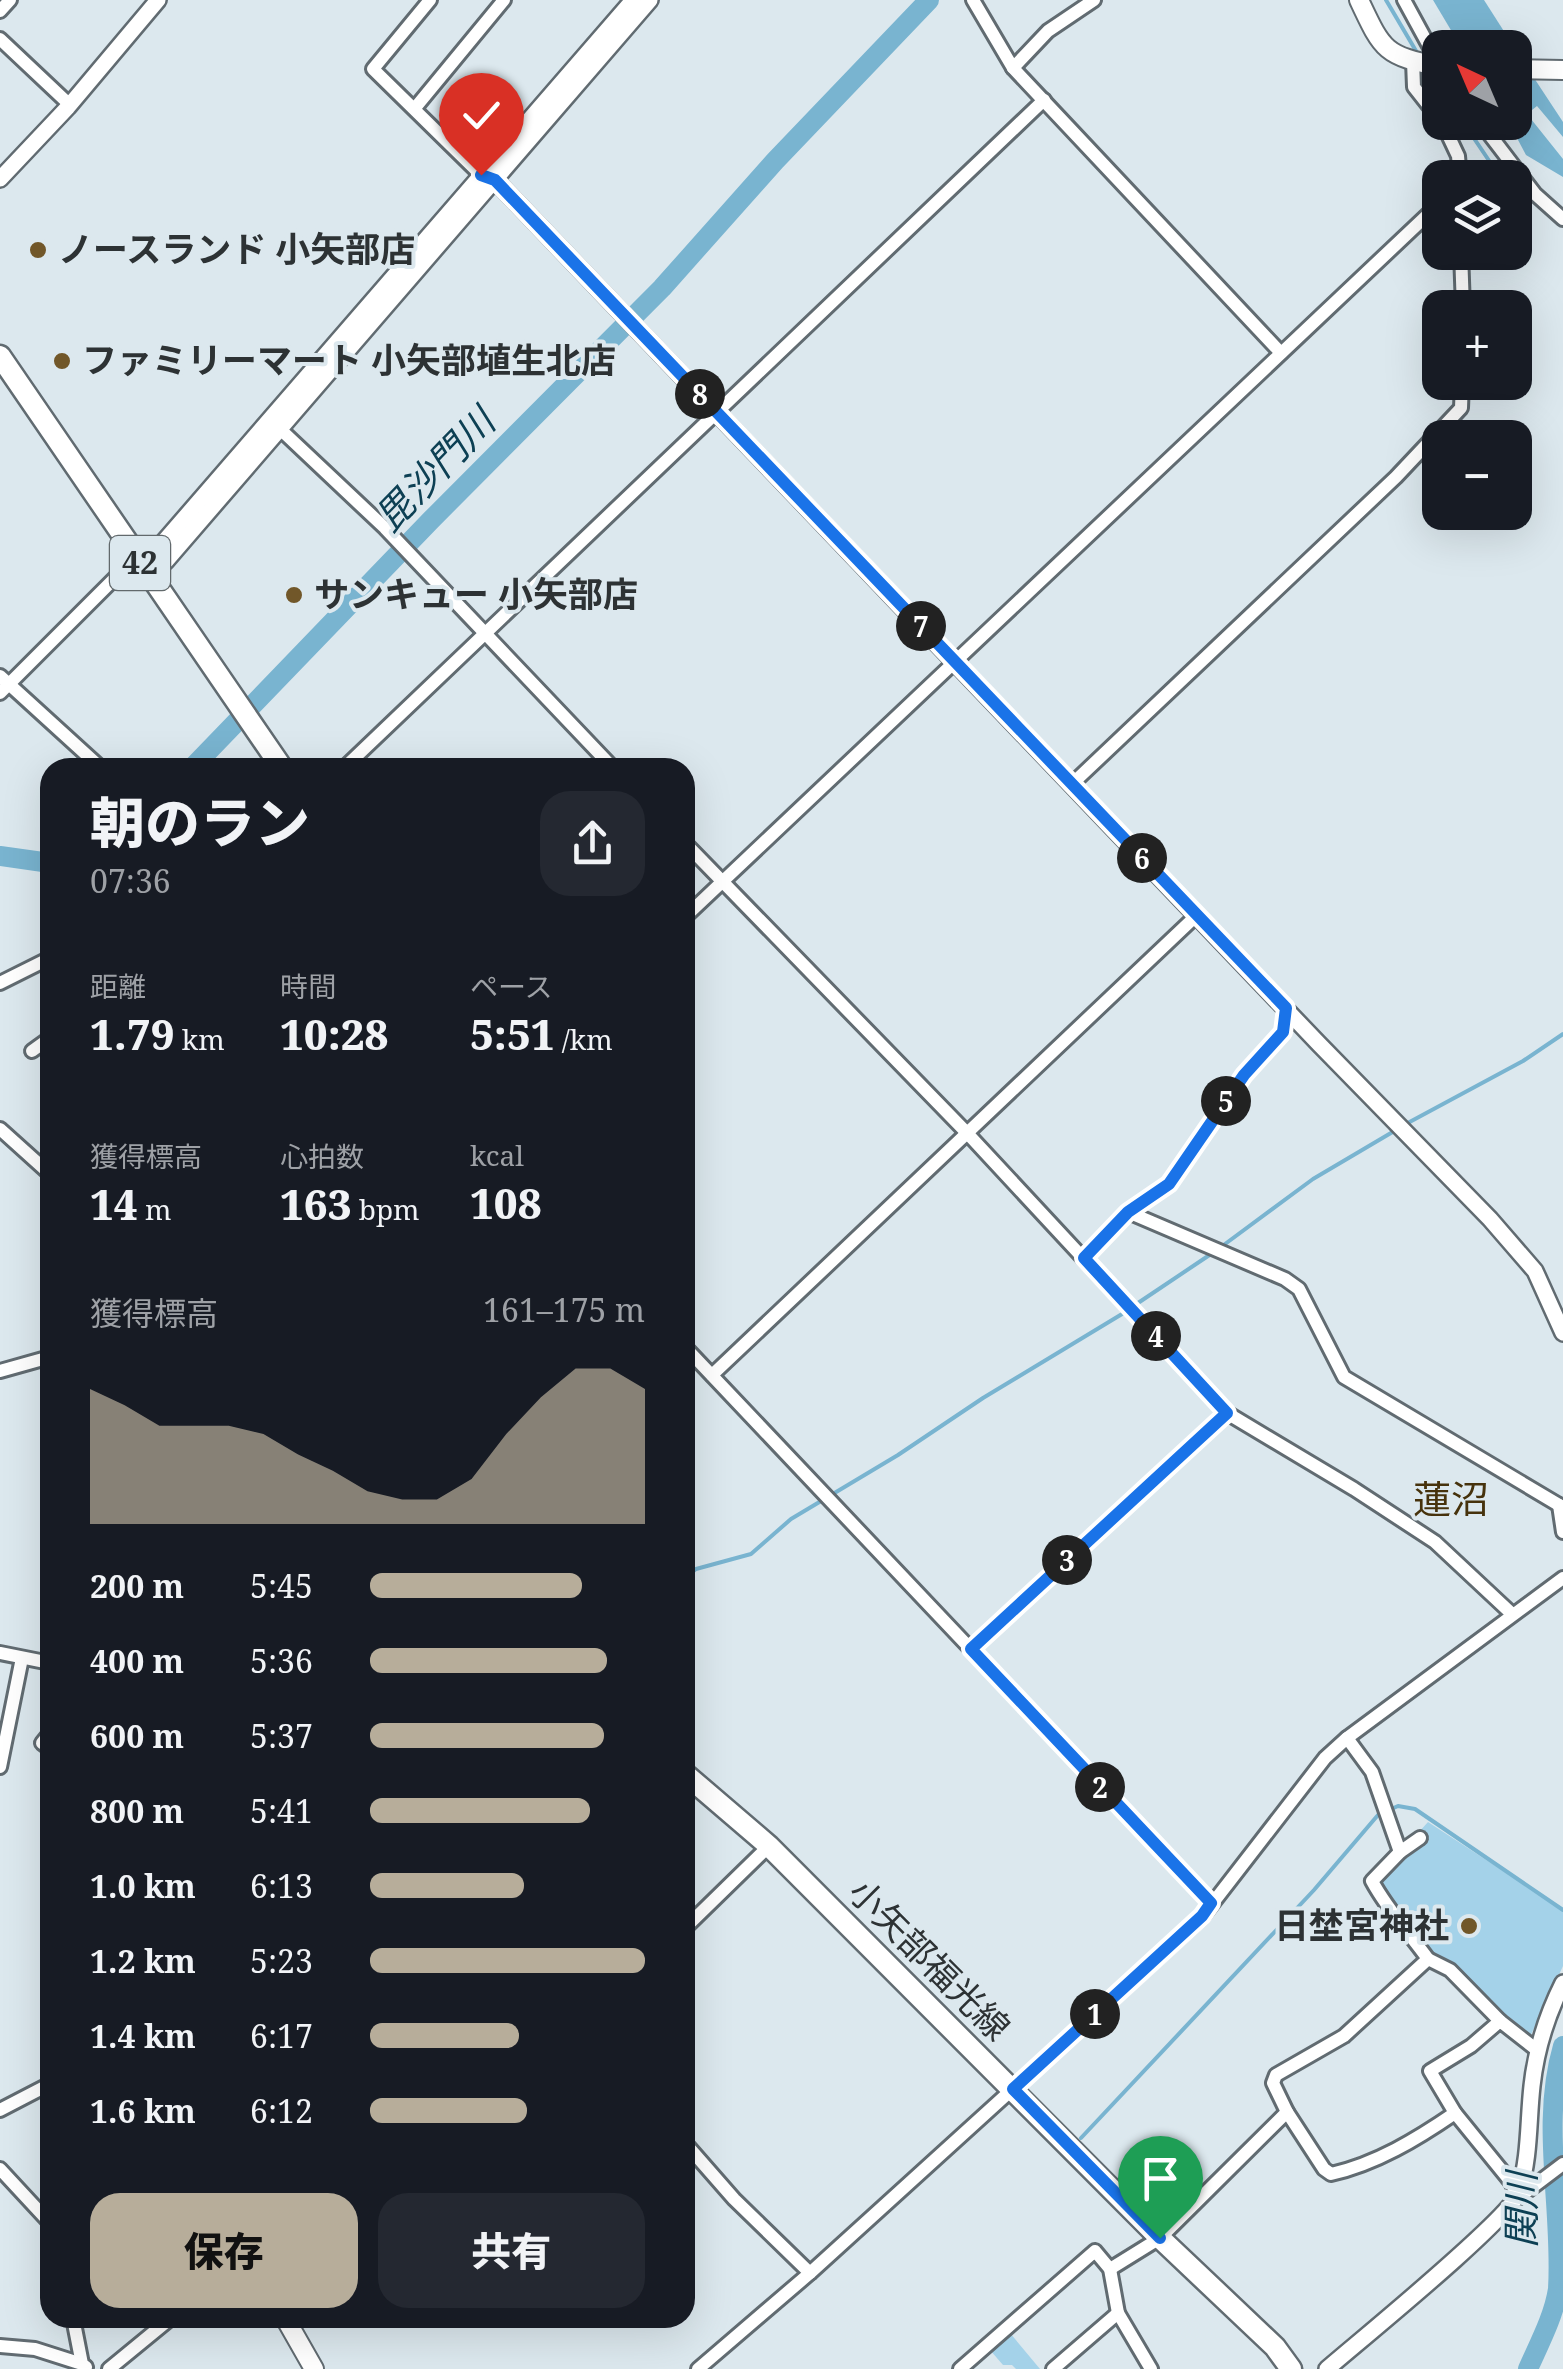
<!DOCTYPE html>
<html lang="ja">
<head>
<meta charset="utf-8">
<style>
  :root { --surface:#171b24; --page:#242831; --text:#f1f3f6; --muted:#9ea1a6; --accent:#b7ad9a }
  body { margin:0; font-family:"Noto Serif","Noto Sans JP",serif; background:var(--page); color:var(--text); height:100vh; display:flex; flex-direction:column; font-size:38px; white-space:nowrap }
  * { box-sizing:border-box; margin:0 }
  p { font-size:32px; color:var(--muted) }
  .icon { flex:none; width:55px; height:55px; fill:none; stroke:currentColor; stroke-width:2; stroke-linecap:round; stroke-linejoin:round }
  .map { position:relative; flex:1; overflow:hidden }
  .details { position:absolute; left:40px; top:758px; width:655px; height:1570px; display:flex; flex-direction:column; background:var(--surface); border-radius:30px; box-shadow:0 10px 40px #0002 }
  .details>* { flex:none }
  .needle { width:65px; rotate:316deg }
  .controls { position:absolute; left:1422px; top:30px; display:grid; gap:20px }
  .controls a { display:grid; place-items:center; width:110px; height:110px; border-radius:20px; background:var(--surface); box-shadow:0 10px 40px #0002; font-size:50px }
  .pin { position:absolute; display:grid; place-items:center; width:85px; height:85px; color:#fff; margin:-102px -42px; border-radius:50% 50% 50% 0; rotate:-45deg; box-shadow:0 0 10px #0007 }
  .pin .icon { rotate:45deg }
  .km { position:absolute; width:50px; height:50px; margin:-25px; border-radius:50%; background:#222; color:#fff; font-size:28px; line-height:50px; text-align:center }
  .round { display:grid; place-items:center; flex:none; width:105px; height:105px; border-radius:30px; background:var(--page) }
  .summary { display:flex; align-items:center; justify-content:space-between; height:170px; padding:0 50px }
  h1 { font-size:55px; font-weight:800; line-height:75px }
  .figures { display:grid; grid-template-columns:repeat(3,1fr); gap:15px; height:170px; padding:10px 50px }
  .figures div { display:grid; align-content:center }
  .figures b { font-size:42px; font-weight:800 }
  .figures small { font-size:28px; font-weight:400 }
  .figures p { font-size:28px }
  .chart { height:280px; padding:20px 50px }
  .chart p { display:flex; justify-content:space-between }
  .chart svg { width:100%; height:180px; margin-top:10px; fill:var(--accent); opacity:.7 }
  .button { display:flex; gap:20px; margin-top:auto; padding:20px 50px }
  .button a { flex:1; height:115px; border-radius:30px; background:var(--accent); color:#111; font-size:40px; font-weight:800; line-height:115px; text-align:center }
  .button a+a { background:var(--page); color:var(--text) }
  ul { padding:0 50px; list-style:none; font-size:32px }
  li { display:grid; grid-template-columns:160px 120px 1fr; align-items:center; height:75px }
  li i { height:25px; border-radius:12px; background:var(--accent) }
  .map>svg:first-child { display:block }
  .green { fill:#a4d2e9 }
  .water { fill:#79b4d0 }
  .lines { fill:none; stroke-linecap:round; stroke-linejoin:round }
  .stream { stroke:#79b4d0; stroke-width:4 }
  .river { stroke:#79b4d0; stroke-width:20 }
  .minor-casing { stroke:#616b71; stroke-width:18 }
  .tertiary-casing { stroke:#616b71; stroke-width:20 }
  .secondary-casing { stroke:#616b71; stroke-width:22 }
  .primary-casing { stroke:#616b71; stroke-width:25 }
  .minor { stroke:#fff; stroke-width:12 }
  .tertiary { stroke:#fff; stroke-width:15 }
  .secondary { stroke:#fff; stroke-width:18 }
  .primary { stroke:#fff; stroke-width:20 }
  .route-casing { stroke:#fff; stroke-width:20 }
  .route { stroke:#1a73e8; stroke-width:12 }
  .poi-dot { fill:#715729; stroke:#dce8ee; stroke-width:4 }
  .labels { text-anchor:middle; stroke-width:8; stroke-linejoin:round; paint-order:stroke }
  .shield { fill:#dce8ee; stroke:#62696c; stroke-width:2.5 }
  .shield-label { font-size:32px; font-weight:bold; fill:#2d3234 }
  .poi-label { font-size:35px; font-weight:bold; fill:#2d3234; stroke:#dce8ee; text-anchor:start }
  .street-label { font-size:35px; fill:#2d3234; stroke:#dce8ee }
  .water-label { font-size:38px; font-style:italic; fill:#0d4054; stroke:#dce8ee }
  .neighbourhood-label { font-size:38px; fill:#46320c; stroke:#dce8ee }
</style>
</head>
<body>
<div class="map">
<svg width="1563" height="2369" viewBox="0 0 1563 2369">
  <rect width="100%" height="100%" fill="#dce8ee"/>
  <!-- green -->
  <g class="green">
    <polygon points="1428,1822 1563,1910 1563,1966 1529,2039 1455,1970 1430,1960 1374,1882"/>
    <polygon points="1010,2333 1040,2369 1016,2369 1012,2365 1003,2365 990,2350"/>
  </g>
  <!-- water -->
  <g class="water">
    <polygon points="1433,0 1484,0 1514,47 1461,47"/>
    <polygon points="1515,49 1563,122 1563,137 1537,106 1527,114 1563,159 1563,177 1526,155 1509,123 1515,122"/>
  </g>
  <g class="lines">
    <!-- stream -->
    <g class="stream">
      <polyline points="1386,0 1419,56"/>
      <polyline points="1429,73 1440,90"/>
      <polyline points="1463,122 1496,171 1505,164"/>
      <polyline points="1404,1125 1523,1061 1563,1034"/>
      <polyline points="1221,1247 1313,1179 1396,1130"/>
      <polyline points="1135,1305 1214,1252"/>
      <polyline points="685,1578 696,1569 751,1554 791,1519 898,1455 983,1398 1127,1311"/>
      <polyline points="1081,2138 1314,1890 1378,1815 1398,1806 1415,1809 1563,1910"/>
    </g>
    <!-- river -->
    <g class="river">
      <polyline points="192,768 431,520 662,288 775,161 929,0"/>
      <polyline points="0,856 50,863"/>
      <path d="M1528 2369C1539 2344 1554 2316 1558 2289 1563 2209 1540 2124 1563 2046"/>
    </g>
    <defs>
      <g id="minor">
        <polyline points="430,0 373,69 481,175"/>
        <polyline points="973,0 1013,68 1281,353"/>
        <polyline points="1404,0 1440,66"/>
        <polyline points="0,11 10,0"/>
        <polyline points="0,39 70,105"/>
        <polyline points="1413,61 1414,87 1440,120"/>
        <polyline points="1013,68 1048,31 1094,0"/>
        <polyline points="415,108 504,0"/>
        <polyline points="1442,122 1458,156 1460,178"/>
        <polyline points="1480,122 1535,194 1563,219"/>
        <polyline points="1461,252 1463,308"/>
        <polyline points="279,428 385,528 613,768"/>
        <polyline points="0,676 101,768"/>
        <polyline points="0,693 136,557"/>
        <polyline points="344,768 1044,100"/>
        <polyline points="1072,784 1396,477 1461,408 1462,382"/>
        <polyline points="685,843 968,1134 1227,1413 1354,1489 1435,1542 1512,1614"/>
        <polyline points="685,917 1440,203"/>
        <polyline points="0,983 50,958"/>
        <polyline points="32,1051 50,1038"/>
        <polyline points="0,1129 50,1174"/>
        <polyline points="1128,1212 1285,1279 1299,1289 1344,1377 1559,1505"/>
        <polyline points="1084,1258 1128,1212 1169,1184 1244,1075 1283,1032 1286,1008"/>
        <polyline points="685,1347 1211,1903"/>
        <polyline points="0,1371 50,1357"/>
        <polyline points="712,1375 1197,915"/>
        <polyline points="1559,1505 1563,1532"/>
        <polyline points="971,1649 1227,1413"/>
        <polyline points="0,1653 50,1663"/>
        <polyline points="50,1733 42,1743 50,1749"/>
        <path d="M1347 1738 1372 1772 1400 1852 1372 1881C1387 1909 1409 1933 1428 1959"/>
        <polyline points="0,1767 22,1658"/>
        <polyline points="1400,1852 1420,1838"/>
        <polyline points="685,1928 769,1846"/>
        <polyline points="0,2110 50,2084"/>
        <polyline points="1287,2112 1273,2083 1276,2075 1344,2036 1428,1959 1450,1970 1500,2021"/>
        <polyline points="1455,2113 1511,2182 1518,2198 1563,2164"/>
        <polyline points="685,2143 734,2199 810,2273"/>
        <polyline points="0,2169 50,2223"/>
        <path d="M1110 2269 1160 2238 1287 2112 1324 2169 1331 2174C1376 2164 1417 2139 1455 2113L1430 2071 1471 2046 1500 2021 1537 2050"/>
        <polyline points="73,2318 82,2364 86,2367"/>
        <polyline points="0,2346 35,2349 82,2364"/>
        <polyline points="109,2369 171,2318"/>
        <polyline points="698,2369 810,2273 1202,1917 1325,1758 1347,1738 1563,1578"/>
        <polyline points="960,2369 1095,2251 1110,2269 1118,2313 1151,2369"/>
        <polyline points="1053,2369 1118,2313"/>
      </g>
      <g id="tertiary">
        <polyline points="481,175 495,180 1319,1044 1490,1219 1535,1271 1563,1333"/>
        <polyline points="0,179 68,107 158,0"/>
        <polyline points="149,576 166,561 650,0"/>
        <polyline points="149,576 154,553 633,0"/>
        <path d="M1327 2369C1358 2342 1511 2218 1519 2192 1530 2157 1528 2122 1532 2086 1536 2049 1546 2017 1563 1983"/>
      </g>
      <g id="secondary">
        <path d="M1359 0C1383 51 1384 55 1440 67"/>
        <polyline points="1515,69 1563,70"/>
        <polyline points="285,2318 314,2369"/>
      </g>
      <g id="primary">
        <polyline points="0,356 282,768"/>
        <polyline points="685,1774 769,1846 1160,2238 1275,2347 1291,2369"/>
      </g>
    </defs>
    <!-- minor casing -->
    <use href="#minor" class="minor-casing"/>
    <!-- tertiary casing -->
    <use href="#tertiary" class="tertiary-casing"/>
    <!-- secondary casing -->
    <use href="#secondary" class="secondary-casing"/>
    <!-- primary casing -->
    <use href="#primary" class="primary-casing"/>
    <!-- minor -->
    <use href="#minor" class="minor"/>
    <!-- tertiary -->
    <use href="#tertiary" class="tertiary"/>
    <!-- secondary -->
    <use href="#secondary" class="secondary"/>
    <!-- primary -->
    <use href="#primary" class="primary"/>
  </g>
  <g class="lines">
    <defs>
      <polyline id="route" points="481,175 495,180 1286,1008 1283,1032 1244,1075 1169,1184 1128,1212 1084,1258 1227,1413 971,1649 1211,1903 1202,1916 1013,2089 1160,2238"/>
    </defs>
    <!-- route casing -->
    <use href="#route" class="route-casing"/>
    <!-- route -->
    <use href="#route" class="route"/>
  </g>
  <!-- markers -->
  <g class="poi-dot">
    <circle cx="38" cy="250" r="10"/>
    <circle cx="62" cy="361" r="10"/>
    <circle cx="294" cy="595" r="10"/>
    <circle cx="1469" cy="1926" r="10"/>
  </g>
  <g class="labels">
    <!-- shield labels -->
    <rect class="shield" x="110" y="536" width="60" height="54" rx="8"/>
    <g class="shield-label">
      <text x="140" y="574">42</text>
    </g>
    <!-- poi labels -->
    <g class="poi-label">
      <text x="58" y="262">ノースランド 小矢部店</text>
      <text x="82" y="373">ファミリーマート 小矢部埴生北店</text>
      <text x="314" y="607">サンキュー 小矢部店</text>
      <text x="1449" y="1938" text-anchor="end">日埜宮神社</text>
    </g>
    <!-- street labels -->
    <g class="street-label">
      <text transform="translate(929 1960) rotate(45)" y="12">小矢部福光線</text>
    </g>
    <!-- water labels -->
    <g class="water-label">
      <text transform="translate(435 470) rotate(-46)" y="13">毘沙門川</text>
      <text transform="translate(1522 2210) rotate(-90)" y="13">関川</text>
    </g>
    <!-- neighbourhood labels -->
    <g class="neighbourhood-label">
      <text x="1451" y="1513">蓮沼</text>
    </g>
  </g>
</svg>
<div class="controls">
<a><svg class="needle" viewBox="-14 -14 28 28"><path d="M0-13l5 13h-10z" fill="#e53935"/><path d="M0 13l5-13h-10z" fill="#9ea1a6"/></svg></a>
<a><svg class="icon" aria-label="layers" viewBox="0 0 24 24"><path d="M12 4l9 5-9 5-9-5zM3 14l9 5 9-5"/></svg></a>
<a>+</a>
<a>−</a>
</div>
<div class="pin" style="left:1160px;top:2238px;background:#1e9e55"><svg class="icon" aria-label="arrive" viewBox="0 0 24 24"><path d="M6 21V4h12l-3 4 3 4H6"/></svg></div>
<div class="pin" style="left:481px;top:175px;background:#d93025"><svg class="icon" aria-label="check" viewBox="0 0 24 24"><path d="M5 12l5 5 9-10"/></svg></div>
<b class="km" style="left:1095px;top:2014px">1</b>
<b class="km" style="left:1100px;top:1787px">2</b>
<b class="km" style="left:1067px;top:1560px">3</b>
<b class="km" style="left:1156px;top:1336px">4</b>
<b class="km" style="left:1226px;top:1101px">5</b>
<b class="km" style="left:1142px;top:858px">6</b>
<b class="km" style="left:921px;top:626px">7</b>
<b class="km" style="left:700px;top:394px">8</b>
<section class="details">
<div class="summary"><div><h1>朝のラン</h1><p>07:36</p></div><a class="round"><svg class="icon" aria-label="share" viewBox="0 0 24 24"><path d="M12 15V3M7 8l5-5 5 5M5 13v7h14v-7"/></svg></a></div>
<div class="figures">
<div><p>距離</p><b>1.79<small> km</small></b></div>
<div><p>時間</p><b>10:28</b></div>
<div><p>ペース</p><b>5:51<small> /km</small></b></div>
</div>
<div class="figures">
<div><p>獲得標高</p><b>14<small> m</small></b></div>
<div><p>心拍数</p><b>163<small> bpm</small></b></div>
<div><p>kcal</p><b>108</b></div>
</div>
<div class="chart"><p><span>獲得標高</span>161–175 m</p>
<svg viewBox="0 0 160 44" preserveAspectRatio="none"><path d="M0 44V11L10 15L20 20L30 20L40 20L50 22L60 27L70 31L80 36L90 38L100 38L110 33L120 22L130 13L140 6L150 6L160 11V44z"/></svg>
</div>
<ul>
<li><b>200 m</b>5:45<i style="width:77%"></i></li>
<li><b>400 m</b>5:36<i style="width:86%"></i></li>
<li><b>600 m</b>5:37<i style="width:85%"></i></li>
<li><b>800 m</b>5:41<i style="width:80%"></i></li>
<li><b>1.0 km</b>6:13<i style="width:56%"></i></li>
<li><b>1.2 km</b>5:23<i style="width:100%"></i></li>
<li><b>1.4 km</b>6:17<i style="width:54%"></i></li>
<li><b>1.6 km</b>6:12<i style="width:57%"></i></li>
</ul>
<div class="button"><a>保存</a><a>共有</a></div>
</section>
</div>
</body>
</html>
